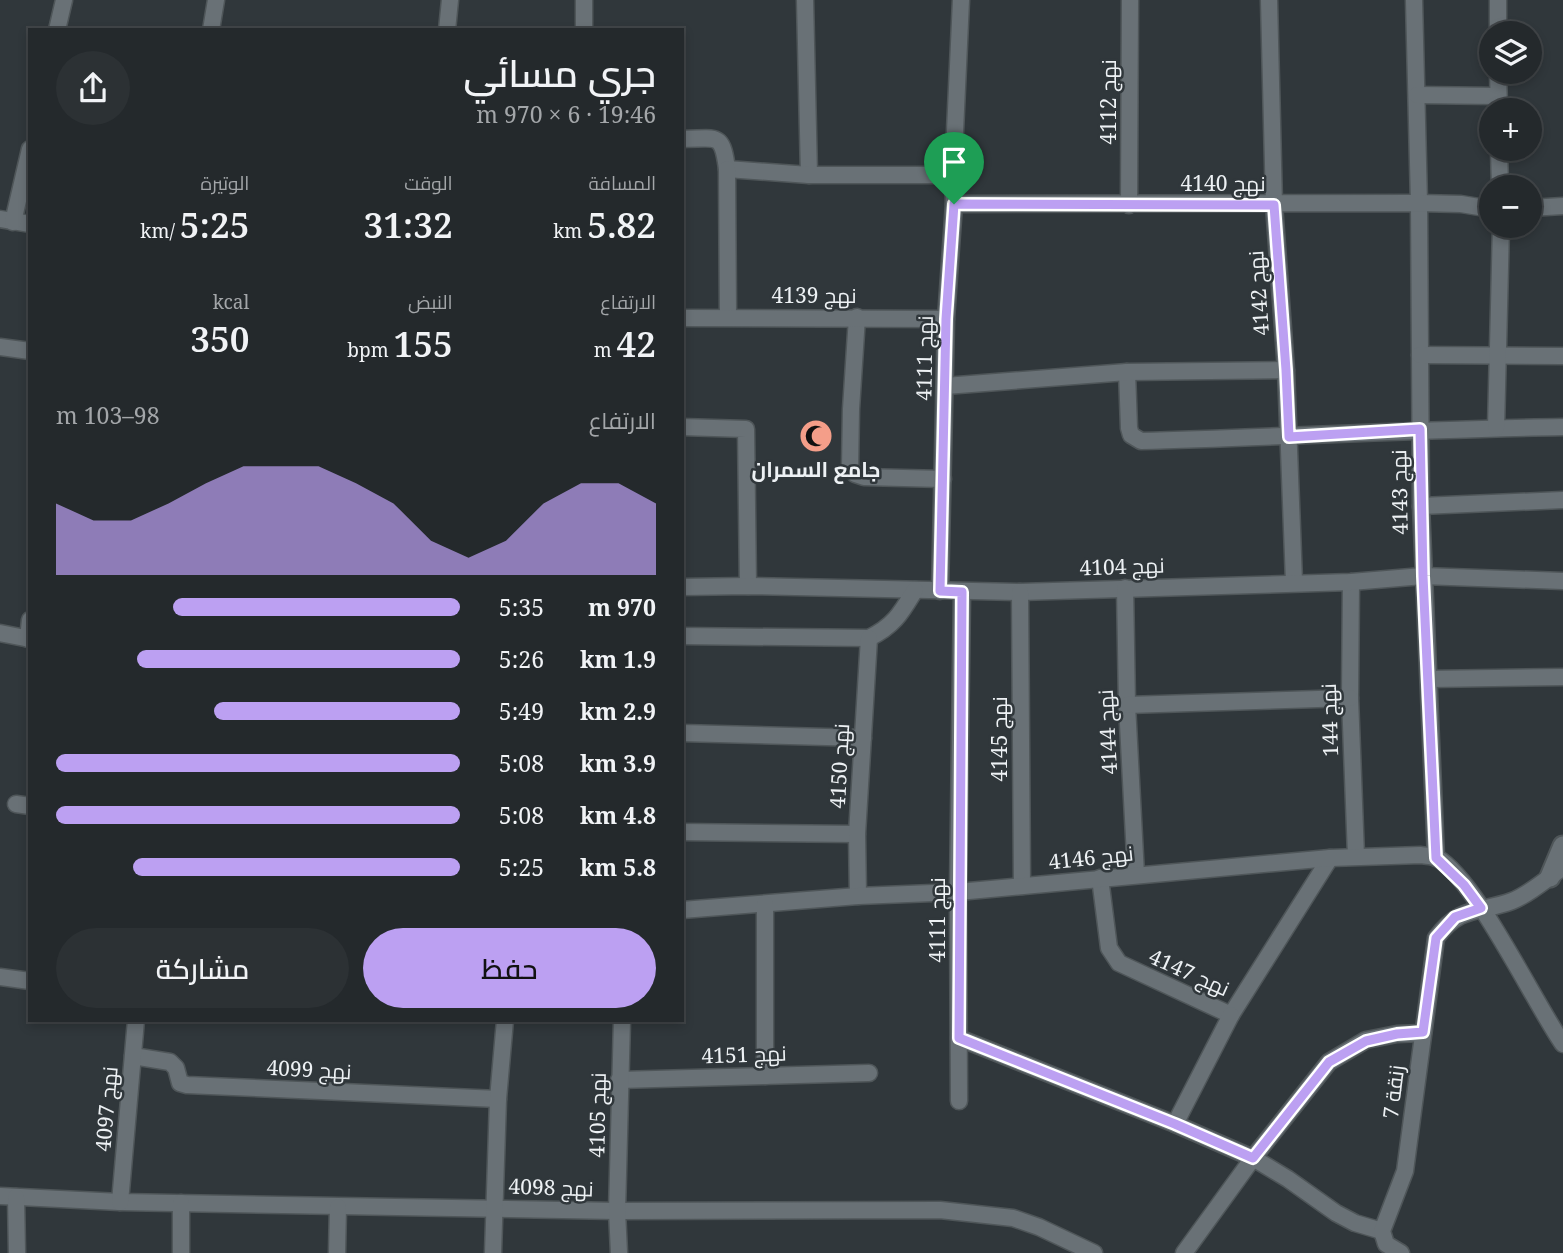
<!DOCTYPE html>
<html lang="ar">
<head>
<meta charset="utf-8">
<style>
  :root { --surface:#24292c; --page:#2c3134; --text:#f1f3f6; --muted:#a3a6a9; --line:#414548; --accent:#bca0f2 }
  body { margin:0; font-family:"Noto Serif",Cairo,serif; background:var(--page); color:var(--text); direction:rtl; height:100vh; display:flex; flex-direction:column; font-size:26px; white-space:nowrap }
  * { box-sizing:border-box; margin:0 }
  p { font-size:23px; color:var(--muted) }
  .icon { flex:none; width:38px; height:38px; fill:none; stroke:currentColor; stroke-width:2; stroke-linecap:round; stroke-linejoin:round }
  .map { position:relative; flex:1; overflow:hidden; direction:ltr }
  .side { position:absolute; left:28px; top:28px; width:656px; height:994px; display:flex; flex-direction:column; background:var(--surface); border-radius:0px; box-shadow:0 4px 10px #0003,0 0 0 2px var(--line); direction:rtl }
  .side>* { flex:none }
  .fabs { position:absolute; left:1479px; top:21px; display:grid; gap:14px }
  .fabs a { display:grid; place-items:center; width:63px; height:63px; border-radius:50%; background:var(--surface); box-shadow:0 4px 10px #0003,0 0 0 2px var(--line); font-size:35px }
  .pin { position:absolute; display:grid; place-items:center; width:60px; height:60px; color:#fff; margin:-72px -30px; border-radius:50% 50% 50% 0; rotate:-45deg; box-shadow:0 0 7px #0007 }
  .pin .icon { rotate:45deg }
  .round { display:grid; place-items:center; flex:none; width:74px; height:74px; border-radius:37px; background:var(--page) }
  .headline { display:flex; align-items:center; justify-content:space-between; height:119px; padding:0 28px }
  h1 { font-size:38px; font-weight:600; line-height:52px }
  .stats { display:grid; grid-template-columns:repeat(3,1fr); gap:10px; height:119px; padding:7px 28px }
  .stats div { display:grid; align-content:center }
  .stats b { font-size:35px; font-weight:600 }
  .stats small { font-size:19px; font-weight:400 }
  .stats p { font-size:19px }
  .chart { height:196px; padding:14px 28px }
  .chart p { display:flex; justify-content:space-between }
  .chart svg { width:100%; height:126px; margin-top:7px; fill:var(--accent); opacity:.7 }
  .action { display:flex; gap:14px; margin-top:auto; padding:14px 28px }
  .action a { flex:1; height:80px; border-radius:42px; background:var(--accent); color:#111; font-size:28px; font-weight:600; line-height:80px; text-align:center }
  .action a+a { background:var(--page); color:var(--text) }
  ul { padding:0 28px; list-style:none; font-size:23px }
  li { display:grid; grid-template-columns:112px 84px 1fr; align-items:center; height:52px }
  li i { height:18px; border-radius:9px; background:var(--accent) }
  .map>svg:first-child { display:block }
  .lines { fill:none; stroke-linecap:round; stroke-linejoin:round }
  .minor-casing { stroke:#4f5659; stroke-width:19 }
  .tertiary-casing { stroke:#4f5659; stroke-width:23 }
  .minor { stroke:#697176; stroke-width:16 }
  .tertiary { stroke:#697176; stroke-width:19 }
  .route-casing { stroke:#fff; stroke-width:14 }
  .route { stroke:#bca0f2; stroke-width:9 }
  .labels { text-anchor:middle; stroke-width:5; stroke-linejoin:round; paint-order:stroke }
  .street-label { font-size:21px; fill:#edf1f4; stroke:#30373b }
  .poi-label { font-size:21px; font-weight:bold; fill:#edf1f4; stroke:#30373b }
</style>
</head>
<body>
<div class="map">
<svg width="1563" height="1253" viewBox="0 0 1563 1253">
  <rect width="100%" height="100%" fill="#30373b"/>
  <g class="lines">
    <defs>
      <g id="minor">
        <polyline points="805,0 809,175"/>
        <polyline points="1269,0 1274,205 1286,370 1294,582"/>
        <polyline points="1414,0 1419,203 1421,506 1436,858"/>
        <polyline points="1498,0 1498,33"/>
        <polyline points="57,30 64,0"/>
        <polyline points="211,30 216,0"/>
        <polyline points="447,30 450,0"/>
        <polyline points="584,30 584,0"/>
        <polyline points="1498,72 1499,110"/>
        <polyline points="1417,95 1498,96"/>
        <path d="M682 139C717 139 722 131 727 169L809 175H953"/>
        <polyline points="1499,149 1500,187"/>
        <polyline points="727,169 728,317"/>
        <polyline points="954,204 1419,203 1461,204 1491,209"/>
        <polyline points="1129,205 1130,0"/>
        <polyline points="1530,208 1563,206"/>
        <polyline points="0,219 30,224"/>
        <polyline points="13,222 30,149"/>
        <polyline points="857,317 851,409 850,468 855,474 864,477 943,479"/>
        <polyline points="682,318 946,319"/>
        <polyline points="0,347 30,351"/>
        <polyline points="1420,355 1563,356"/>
        <path d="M1127 372 1129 428 1131 435 1141 441C1282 437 1422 429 1563 427"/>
        <polyline points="945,386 1127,372 1286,370"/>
        <polyline points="682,427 746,429 748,586"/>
        <polyline points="1496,428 1501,226"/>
        <polyline points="1421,506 1563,500"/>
        <polyline points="1351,582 1350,698 1356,856"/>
        <polyline points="682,587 748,586 1020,592 1351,582 1423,576 1563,581"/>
        <polyline points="1125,588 1127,705 1136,875"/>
        <polyline points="940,591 946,319 954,204 953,175 961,0"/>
        <polyline points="1020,592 1022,886"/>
        <polyline points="0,633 30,639"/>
        <path d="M682 636 869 638C894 626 901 613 915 590"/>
        <polyline points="28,639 30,620"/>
        <polyline points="1429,679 1563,677"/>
        <polyline points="1127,705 1350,698"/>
        <polyline points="682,733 863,738"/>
        <polyline points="16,804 30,806"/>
        <polyline points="682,832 857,834"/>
        <polyline points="1100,878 1109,948 1119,963 1231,1015 1330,858"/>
        <polyline points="858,896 857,834 869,638"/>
        <path d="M682 910 858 896 958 892 1330 858 1421 855C1426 856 1433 856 1437 858 1475 878 1535 1004 1563 1044"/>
        <polyline points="0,977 30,981"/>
        <polyline points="959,1038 1175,1124 1253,1158 1288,1179 1336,1213 1355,1223 1382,1231"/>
        <polyline points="133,1056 170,1062 176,1068 180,1083 187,1085 498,1099"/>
        <polyline points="765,1076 765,904"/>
        <polyline points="619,1080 869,1073"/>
        <polyline points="959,1101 958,892 962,592"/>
        <polyline points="1175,1124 1231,1015"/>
        <polyline points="0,1196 120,1202 617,1211 940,1210 1013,1218 1039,1227 1094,1253"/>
        <polyline points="16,1197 17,1253"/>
        <polyline points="120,1202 136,1020"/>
        <polyline points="181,1253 181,1203"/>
        <polyline points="337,1253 338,1207"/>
        <polyline points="493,1253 498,1099 505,1020"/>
        <polyline points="619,1253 617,1211 622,1020"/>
        <polyline points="1184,1253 1253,1158 1329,1062 1366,1040 1397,1034 1423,1033"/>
        <path d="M1401 1253 1386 1244 1382 1231 1405 1171 1436 938C1460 905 1480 913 1512 901 1528 895 1544 881 1558 871"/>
      </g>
      <polyline id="tertiary" points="1550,877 1563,846"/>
    </defs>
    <!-- minor casing -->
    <use href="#minor" class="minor-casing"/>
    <!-- tertiary casing -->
    <use href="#tertiary" class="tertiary-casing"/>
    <!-- minor -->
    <use href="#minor" class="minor"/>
    <!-- tertiary -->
    <use href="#tertiary" class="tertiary"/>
  </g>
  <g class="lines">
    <defs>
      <polygon id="route" points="954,204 1274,205 1286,370 1289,437 1420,429 1423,576 1436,858 1464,885 1481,908 1455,917 1436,938 1423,1032 1397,1034 1366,1041 1329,1062 1253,1158 1175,1124 959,1038 962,592 940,591 946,319"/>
    </defs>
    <!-- route casing -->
    <use href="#route" class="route-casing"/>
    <!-- route -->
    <use href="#route" class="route"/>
  </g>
  <!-- icons -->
  <defs>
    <symbol id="mosque-disc" viewBox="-11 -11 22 22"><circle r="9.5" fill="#f49e89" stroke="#30373b"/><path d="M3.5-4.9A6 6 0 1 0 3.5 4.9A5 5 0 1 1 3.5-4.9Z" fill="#111"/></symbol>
  </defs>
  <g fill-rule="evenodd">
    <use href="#mosque-disc" x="797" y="417" width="38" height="38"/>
  </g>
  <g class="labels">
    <!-- street labels -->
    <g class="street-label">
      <text transform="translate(1109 102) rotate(-90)" y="7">نهج 4112</text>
      <text x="1223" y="191">نهج 4140</text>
      <text transform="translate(1259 293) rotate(-94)" y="7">نهج 4142</text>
      <text x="814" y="303">نهج 4139</text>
      <text transform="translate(925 358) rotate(-89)" y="7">نهج 4111</text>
      <text transform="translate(1400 492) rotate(-91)" y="7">نهج 4143</text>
      <text transform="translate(1122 567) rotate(-2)" y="7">نهج 4104</text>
      <text transform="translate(1330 720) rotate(-92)" y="7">نهج 144</text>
      <text transform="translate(1108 732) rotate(-93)" y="7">نهج 4144</text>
      <text transform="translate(1000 739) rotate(-90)" y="7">نهج 4145</text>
      <text transform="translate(840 766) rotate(-87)" y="7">نهج 4150</text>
      <text transform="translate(1091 858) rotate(-6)" y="7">نهج 4146</text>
      <text transform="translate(938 920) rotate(-90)" y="7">نهج 4111</text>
      <text transform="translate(1189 973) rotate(24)" y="7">نهج 4147</text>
      <text transform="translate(744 1055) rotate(-2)" y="7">نهج 4151</text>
      <text transform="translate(309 1070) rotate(3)" y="7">نهج 4099</text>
      <text transform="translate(1394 1092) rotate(-83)" y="7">زنقة 7</text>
      <text transform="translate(107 1109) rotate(-85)" y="7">نهج 4097</text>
      <text transform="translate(598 1115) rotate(-89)" y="7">نهج 4105</text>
      <text transform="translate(551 1188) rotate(2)" y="7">نهج 4098</text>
    </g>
    <!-- poi labels -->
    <g class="poi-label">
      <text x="816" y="477">جامع السمران</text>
    </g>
  </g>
</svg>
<div class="fabs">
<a><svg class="icon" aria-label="layers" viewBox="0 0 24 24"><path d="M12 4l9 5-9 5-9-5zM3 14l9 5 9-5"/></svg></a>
<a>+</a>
<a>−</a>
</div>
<div class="pin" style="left:954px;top:204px;background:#1e9e55"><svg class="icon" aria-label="arrive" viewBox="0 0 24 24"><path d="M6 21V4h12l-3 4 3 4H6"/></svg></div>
<section class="side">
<div class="headline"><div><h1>جري مسائي</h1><p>19:46 · 6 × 970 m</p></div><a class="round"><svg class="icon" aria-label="share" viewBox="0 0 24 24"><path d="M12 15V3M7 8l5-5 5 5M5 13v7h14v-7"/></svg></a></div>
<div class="stats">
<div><p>المسافة</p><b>5.82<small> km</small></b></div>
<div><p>الوقت</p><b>31:32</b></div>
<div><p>الوتيرة</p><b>5:25<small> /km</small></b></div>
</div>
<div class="stats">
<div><p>الارتفاع</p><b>42<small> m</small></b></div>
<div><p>النبض</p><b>155<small> bpm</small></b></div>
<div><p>kcal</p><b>350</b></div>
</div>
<div class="chart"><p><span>الارتفاع</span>98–103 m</p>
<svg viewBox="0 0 160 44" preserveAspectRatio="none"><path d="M0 44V19L10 25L20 25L30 19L40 12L50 6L60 6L70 6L80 12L90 19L100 32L110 38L120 32L130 19L140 12L150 12L160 19V44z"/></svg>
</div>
<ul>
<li><b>970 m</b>5:35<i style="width:71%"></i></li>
<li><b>1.9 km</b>5:26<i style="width:80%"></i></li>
<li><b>2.9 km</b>5:49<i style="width:61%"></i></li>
<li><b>3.9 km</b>5:08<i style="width:100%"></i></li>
<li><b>4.8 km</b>5:08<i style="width:100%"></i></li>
<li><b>5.8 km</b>5:25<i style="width:81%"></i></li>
</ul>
<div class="action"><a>حفظ</a><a>مشاركة</a></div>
</section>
</div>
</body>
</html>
